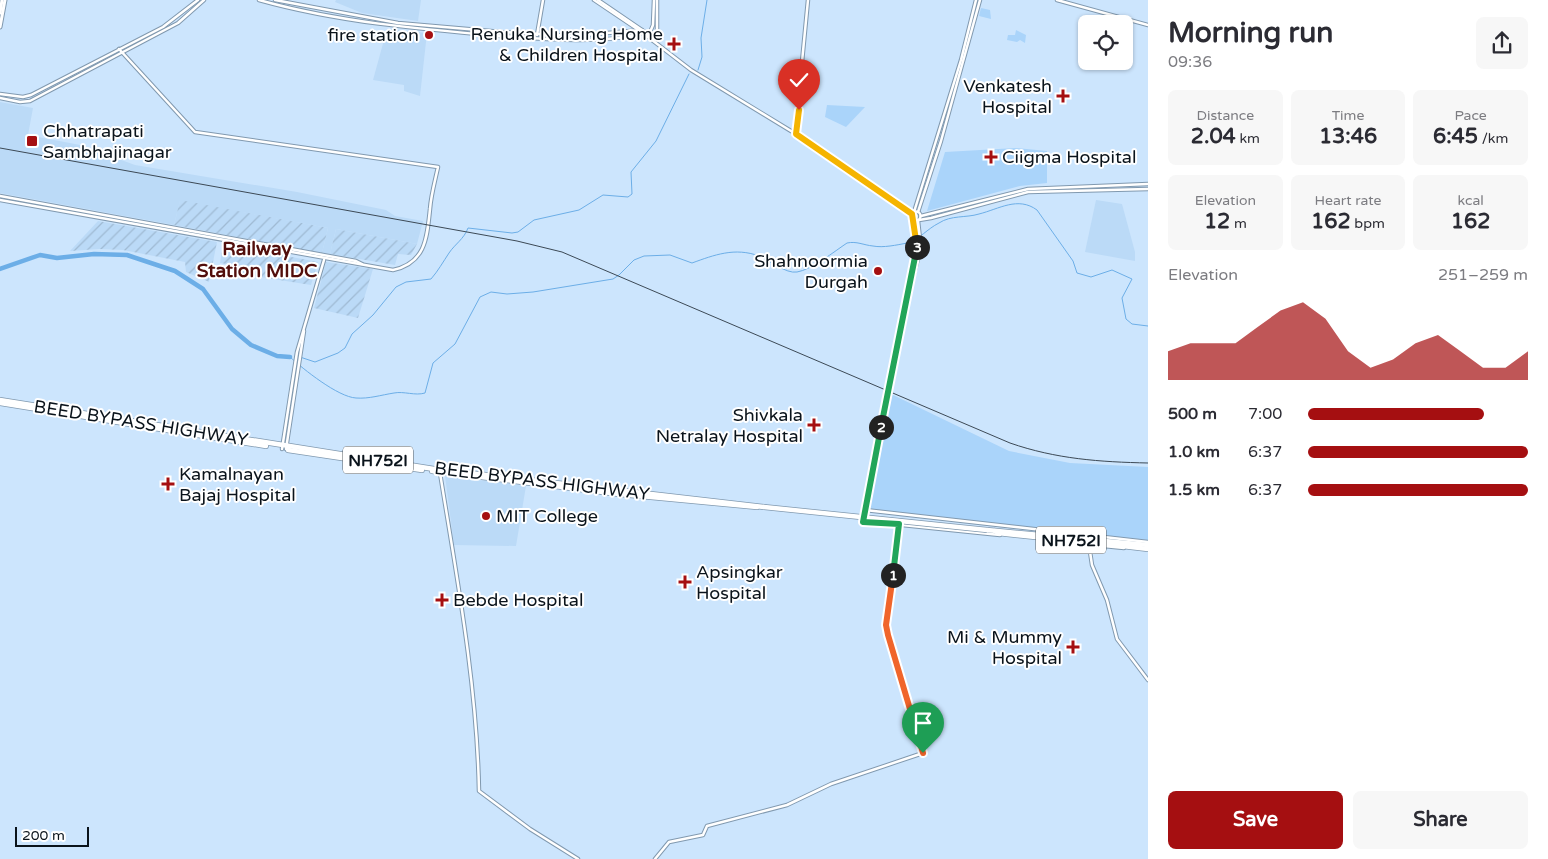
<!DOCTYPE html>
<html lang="en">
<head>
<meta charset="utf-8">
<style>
  :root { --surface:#fff; --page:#f7f7f7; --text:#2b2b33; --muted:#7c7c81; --accent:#a50f11 }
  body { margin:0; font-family:"Varela Round",sans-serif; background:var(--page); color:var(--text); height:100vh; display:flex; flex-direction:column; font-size:19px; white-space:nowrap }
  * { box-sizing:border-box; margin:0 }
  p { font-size:16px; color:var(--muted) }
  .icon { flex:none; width:28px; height:28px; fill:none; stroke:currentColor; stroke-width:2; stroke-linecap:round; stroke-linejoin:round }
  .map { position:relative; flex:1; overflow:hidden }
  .drawer { display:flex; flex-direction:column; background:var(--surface); width:400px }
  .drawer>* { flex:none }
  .controls { position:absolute; left:1078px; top:15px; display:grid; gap:10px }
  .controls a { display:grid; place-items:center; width:55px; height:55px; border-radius:8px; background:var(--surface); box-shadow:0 1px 4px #0004; font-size:25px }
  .scale { position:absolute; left:15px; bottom:12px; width:74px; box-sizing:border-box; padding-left:5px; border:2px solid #0a131b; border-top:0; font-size:14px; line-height:18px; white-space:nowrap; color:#0a131b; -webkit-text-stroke:4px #fff; paint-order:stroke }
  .pin { position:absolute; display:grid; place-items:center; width:42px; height:42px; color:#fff; margin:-51px -21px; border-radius:50% 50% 50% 0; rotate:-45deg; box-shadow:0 0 5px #0007 }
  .pin .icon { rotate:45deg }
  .km { position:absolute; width:25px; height:25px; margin:-12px; border-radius:50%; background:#222; color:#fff; font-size:14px; line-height:25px; text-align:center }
  .round { display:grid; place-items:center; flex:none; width:52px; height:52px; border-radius:8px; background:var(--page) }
  .overview { display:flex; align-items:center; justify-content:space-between; height:85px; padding:0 20px }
  h1 { font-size:28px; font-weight:700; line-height:38px }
  .stats { display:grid; grid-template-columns:repeat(3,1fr); gap:8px; height:85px; padding:5px 20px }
  .stats div { display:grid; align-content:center; border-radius:8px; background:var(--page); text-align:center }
  .stats b { font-size:21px; font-weight:700 }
  .stats small { font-size:14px; font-weight:400 }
  .stats p { font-size:14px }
  .chart { height:140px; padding:10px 20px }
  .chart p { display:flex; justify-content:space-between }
  .chart svg { width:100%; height:90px; margin-top:5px; fill:var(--accent); opacity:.7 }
  .button { display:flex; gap:10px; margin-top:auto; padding:10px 20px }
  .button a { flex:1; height:58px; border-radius:8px; background:var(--accent); color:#fff; font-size:20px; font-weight:700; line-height:58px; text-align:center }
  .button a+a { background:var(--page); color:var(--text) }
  ul { padding:0 20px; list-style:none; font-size:16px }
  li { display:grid; grid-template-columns:80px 60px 1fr; align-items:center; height:38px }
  li i { height:12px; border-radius:6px; background:var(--accent) }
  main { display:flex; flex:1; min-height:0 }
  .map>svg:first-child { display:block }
  .built { fill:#bbdaf7 }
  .industrial { fill:url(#industrial-furrows) }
  .park { fill:#aad4fa }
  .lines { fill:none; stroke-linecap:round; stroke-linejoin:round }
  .stream { stroke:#6caee7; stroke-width:1 }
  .river { stroke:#6caee7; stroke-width:4.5 }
  .secondary-casing { stroke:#8199af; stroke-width:4.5 }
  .primary-casing { stroke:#8199af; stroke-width:5 }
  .highway-casing { stroke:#8199af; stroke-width:6 }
  .secondary { stroke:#fff; stroke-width:2.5 }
  .primary { stroke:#fff; stroke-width:3 }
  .highway { stroke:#fff; stroke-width:4.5 }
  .rail { stroke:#3c4955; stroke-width:1 }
  .secondary-bridge-casing { stroke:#8199af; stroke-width:4.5; stroke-linecap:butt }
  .highway-bridge-casing { stroke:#8199af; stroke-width:6; stroke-linecap:butt }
  .secondary-bridge { stroke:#fff; stroke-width:2.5 }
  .highway-bridge { stroke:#fff; stroke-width:4.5 }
  .split-1-casing { stroke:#fff; stroke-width:10 }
  .split-2-casing { stroke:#fff; stroke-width:10 }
  .split-3-casing { stroke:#fff; stroke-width:10 }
  .split-4-casing { stroke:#fff; stroke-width:10 }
  .split-1 { stroke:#f0652b; stroke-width:6 }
  .split-2 { stroke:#22a559; stroke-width:6 }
  .split-3 { stroke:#22a559; stroke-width:6 }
  .split-4 { stroke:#f5b400; stroke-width:6 }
  .poi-dot { fill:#a50f11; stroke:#fff; stroke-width:2 }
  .labels { text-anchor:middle; stroke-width:4; stroke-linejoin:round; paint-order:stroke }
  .shield { fill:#fff; stroke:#545a5f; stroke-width:1 }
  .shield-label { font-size:16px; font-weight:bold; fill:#0a131b }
  .poi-label { font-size:18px; fill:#0a131b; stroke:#fff; text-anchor:end }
  .street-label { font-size:18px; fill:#0a131b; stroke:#fff }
  .neighbourhood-label { font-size:19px; font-weight:bold; fill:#520e0b; stroke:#fff }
</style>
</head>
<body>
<main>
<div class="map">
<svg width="1148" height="859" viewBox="0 0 1148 859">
  <defs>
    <pattern id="industrial-furrows" width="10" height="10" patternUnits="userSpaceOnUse" patternTransform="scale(1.25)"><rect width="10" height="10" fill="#bbdaf7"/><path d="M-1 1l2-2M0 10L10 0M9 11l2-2" fill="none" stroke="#9fbad3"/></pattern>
  </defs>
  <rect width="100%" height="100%" fill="#cce5fd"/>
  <!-- built -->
  <g class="built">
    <polygon points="336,0 421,0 418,21 362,13 335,2"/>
    <polygon points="387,29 427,33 420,96 404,91 404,85 373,80"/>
    <polygon points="0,102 33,108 28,135 80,145 135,165 297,192 386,210 395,216 423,221 417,244 336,229 330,254 322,253 328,228 180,201 174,225 0,193"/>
    <polygon points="1096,200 1122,204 1135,252 1135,261 1085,252"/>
    <polygon points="445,476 526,486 516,546 454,545"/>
  </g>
  <!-- industrial -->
  <g class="industrial">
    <polygon points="180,200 328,228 322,253 174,225"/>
    <polygon points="98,221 217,242 209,282 186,272 185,262 123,250 99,249 70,251"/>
    <polygon points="336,229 417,244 411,255 398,254 395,265 330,254"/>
    <polygon points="223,244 318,262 311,285 234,273 234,265 220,263"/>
    <polygon points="326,262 373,269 358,318 314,308"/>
  </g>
  <!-- park -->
  <g class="park">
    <polygon points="981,8 990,10 991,19 979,16"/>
    <polygon points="1016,30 1026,35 1025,43 1020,40 1017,42 1007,40 1008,35 1015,35"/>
    <polygon points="827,105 865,107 846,127 825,117"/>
    <polygon points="1016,148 1047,151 1047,183 1020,186 927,211 945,152"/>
    <polygon points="891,394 1009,451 1070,463 1148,467 1148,540 868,512"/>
  </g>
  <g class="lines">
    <!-- stream -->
    <g class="stream">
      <polyline points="698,70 702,57 701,38 707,0"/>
      <path d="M290 357C303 369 338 397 356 398 369 399 381 395 394 393 404 391 415 396 425 393L433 363 455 344 480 297 491 292 507 294 533 292 613 279 619 275 634 260 644 256 670 255 692 263C714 255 735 247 759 256 769 260 786 274 797 272 811 270 835 251 847 243 857 241 863 245 873 246 883 248 897 245 907 243 920 239 927 229 939 223 951 215 966 218 979 214 999 209 1018 196 1037 210L1073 261 1077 273 1091 277 1112 270 1132 279 1122 298 1126 319 1132 324 1148 326"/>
      <path d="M300 357 315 362 338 353 345 348 352 334 373 315 396 287 406 282 431 279C438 271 443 262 449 253 455 244 464 239 468 228L512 233 518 232 534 220 579 210 603 195 628 197 632 194 631 172 656 141 689 74"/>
    </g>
    <!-- river -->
    <polyline class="river" points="0,269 40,255 57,258 94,254 127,255 175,271 203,289 232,329 251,345 277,356 290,357"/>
    <defs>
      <g id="secondary">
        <path d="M259 0C338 22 419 29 500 36 539 39 609 45 645 32"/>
        <polyline points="275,0 398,23 502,32 573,36 642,30"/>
        <polyline points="594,0 646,35"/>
        <polyline points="598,0 645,32 652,40 691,70 791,131 912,214"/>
        <polyline points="1057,0 1148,25"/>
        <polyline points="537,35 543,0"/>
        <polyline points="648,37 653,25 654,0"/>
        <polyline points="652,40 657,32 657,0"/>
        <polyline points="0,94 23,97 31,95 163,27 198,0"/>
        <polyline points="0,98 20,102 30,101 178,23 204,0"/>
        <polyline points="795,134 808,0"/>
        <polyline points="0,196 356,261 362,264"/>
        <path d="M0 200 393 270C426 263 427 237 430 209 431 195 435 181 438 167L195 132 119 49"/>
        <circle cx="916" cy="216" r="4.5"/>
        <polyline points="914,212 961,60 976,0"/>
        <polyline points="918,212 941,141 980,0"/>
        <polyline points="921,216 1028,189 1148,184"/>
        <polyline points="919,220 931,218 1028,192 1148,189"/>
        <polyline points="910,288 921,248 918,221"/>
        <polyline points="909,293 918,245 914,220"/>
        <polyline points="879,442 863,521 1000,535"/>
        <polyline points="282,449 297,352 324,260"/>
        <polyline points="286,449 304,331"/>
        <path d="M440 473C457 578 477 685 479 791L530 829 578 859"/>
        <polyline points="865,510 1148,542"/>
        <polyline points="1043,540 1124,548"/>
        <polyline points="1089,545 1092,565 1107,600 1117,639 1148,680"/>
        <polyline points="655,859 669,842 703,835 707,826 787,805 831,784 923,753 886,625 899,524"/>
      </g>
      <g id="primary">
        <polyline points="0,13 2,0"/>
        <polyline points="0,27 5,0"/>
      </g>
      <g id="highway">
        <polyline points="0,400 434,469 764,507"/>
        <polyline points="0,403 266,446"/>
        <polyline points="288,450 422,470"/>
        <polyline points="432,471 619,494 757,507"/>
        <polyline points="987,530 1148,545"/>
        <polyline points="995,531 998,533 1045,538"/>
        <polyline points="1063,539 1148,549"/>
      </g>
    </defs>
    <!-- secondary casing -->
    <use href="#secondary" class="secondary-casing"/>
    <!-- primary casing -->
    <use href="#primary" class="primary-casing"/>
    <!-- highway casing -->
    <use href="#highway" class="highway-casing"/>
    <!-- secondary -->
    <use href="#secondary" class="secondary"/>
    <!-- primary -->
    <use href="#primary" class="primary"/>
    <!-- highway -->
    <use href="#highway" class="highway"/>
    <!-- rail -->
    <path class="rail" d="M0 148 517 241 562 252 1010 443C1056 459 1100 462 1148 463"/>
    <defs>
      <polyline id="secondary-bridge" points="879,442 909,293"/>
      <polyline id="highway-bridge" points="764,507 987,530"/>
    </defs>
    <!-- secondary-bridge casing -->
    <use href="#secondary-bridge" class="secondary-bridge-casing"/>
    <!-- highway-bridge casing -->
    <use href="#highway-bridge" class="highway-bridge-casing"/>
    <!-- secondary-bridge -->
    <use href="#secondary-bridge" class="secondary-bridge"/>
    <!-- highway-bridge -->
    <use href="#highway-bridge" class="highway-bridge"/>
  </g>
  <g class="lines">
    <defs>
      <polyline id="split-1" points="893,575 886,625 888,635 923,753"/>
      <polyline id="split-2" points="881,427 863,522 899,524 893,575"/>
      <polyline id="split-3" points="881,427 917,247"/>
      <polyline id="split-4" points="799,110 796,134 912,214 917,247"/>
    </defs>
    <!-- split-1 casing -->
    <use href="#split-1" class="split-1-casing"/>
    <!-- split-2 casing -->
    <use href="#split-2" class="split-2-casing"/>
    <!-- split-3 casing -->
    <use href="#split-3" class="split-3-casing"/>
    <!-- split-4 casing -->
    <use href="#split-4" class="split-4-casing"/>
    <!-- split-1 -->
    <use href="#split-1" class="split-1"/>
    <!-- split-2 -->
    <use href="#split-2" class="split-2"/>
    <!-- split-3 -->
    <use href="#split-3" class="split-3"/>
    <!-- split-4 -->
    <use href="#split-4" class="split-4"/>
  </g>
  <!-- markers -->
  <g class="poi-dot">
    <circle cx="429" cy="35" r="5"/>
    <path d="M671.5 36.5h5v5h5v5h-5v5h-5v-5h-5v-5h5z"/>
    <path d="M1060.5 88.5h5v5h5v5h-5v5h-5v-5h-5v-5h5z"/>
    <rect x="26" y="135" width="12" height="12" rx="2.5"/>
    <path d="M988.5 149.5h5v5h5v5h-5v5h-5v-5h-5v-5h5z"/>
    <circle cx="878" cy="271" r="5"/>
    <path d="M811.5 417.5h5v5h5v5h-5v5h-5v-5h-5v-5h5z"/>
    <path d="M165.5 476.5h5v5h5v5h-5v5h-5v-5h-5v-5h5z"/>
    <circle cx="486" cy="516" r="5"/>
    <path d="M682.5 574.5h5v5h5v5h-5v5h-5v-5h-5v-5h5z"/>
    <path d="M439.5 592.5h5v5h5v5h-5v5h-5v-5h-5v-5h5z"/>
    <path d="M1070.5 639.5h5v5h5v5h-5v5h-5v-5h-5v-5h5z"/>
  </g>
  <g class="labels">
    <!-- shield labels -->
    <g class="shield">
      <rect x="343" y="446.5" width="70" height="27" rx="4"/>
      <rect x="1036" y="526.5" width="70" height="27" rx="4"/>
    </g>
    <g class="shield-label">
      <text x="378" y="466">NH752I</text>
      <text x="1071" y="546">NH752I</text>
    </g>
    <!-- poi labels -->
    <g class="poi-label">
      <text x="663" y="40">Renuka Nursing Home<tspan x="663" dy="21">&amp; Children Hospital</tspan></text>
      <text x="419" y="41">fire station</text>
      <text x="1052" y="92">Venkatesh<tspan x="1052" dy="21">Hospital</tspan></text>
      <text x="43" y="137" text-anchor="start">Chhatrapati<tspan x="43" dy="21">Sambhajinagar</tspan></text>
      <text x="1002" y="163" text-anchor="start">Ciigma Hospital</text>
      <text x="868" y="267">Shahnoormia<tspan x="868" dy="21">Durgah</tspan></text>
      <text x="803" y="421">Shivkala<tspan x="803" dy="21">Netralay Hospital</tspan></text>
      <text x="179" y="480" text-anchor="start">Kamalnayan<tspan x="179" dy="21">Bajaj Hospital</tspan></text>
      <text x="496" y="522" text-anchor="start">MIT College</text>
      <text x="696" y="578" text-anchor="start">Apsingkar<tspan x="696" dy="21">Hospital</tspan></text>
      <text x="453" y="606" text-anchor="start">Bebde Hospital</text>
      <text x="1062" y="643">Mi &amp; Mummy<tspan x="1062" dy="21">Hospital</tspan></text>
    </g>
    <!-- street labels -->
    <g class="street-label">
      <text transform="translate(141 423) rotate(9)" y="6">BEED BYPASS HIGHWAY</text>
      <text transform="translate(542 481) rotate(7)" y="6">BEED BYPASS HIGHWAY</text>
    </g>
    <!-- neighbourhood labels -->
    <g class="neighbourhood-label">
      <text x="257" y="255">Railway<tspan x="257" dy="22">Station MIDC</tspan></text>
    </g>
  </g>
</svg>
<div class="controls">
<a><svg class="icon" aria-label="locate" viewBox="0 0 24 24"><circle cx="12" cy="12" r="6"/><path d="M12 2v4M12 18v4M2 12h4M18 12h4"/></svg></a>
</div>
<div class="scale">200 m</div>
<div class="pin" style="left:923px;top:753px;background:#1e9e55"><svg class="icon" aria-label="arrive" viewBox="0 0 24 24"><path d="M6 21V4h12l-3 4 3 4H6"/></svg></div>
<div class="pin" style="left:799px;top:110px;background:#d93025"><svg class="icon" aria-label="check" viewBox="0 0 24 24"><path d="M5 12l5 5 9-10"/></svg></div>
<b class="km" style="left:893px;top:575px">1</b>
<b class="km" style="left:881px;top:427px">2</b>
<b class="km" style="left:917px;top:247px">3</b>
</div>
<section class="drawer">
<div class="overview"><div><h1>Morning run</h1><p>09:36</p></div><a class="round"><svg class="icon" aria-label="share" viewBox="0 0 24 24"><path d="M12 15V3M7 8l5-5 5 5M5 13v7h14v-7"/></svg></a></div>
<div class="stats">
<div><p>Distance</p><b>2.04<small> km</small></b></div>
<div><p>Time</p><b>13:46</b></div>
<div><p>Pace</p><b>6:45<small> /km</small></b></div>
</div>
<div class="stats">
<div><p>Elevation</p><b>12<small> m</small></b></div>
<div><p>Heart rate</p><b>162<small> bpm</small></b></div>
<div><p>kcal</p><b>162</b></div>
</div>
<div class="chart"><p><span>Elevation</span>251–259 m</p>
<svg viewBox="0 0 160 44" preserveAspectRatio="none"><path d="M0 44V30L10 26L20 26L30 26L40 18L50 10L60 6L70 14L80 30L90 38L100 34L110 26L120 22L130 30L140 38L150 38L160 30V44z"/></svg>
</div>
<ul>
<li><b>500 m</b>7:00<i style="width:80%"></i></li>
<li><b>1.0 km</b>6:37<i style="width:100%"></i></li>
<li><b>1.5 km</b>6:37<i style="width:100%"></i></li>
</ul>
<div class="button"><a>Save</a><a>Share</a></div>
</section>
</main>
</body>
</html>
